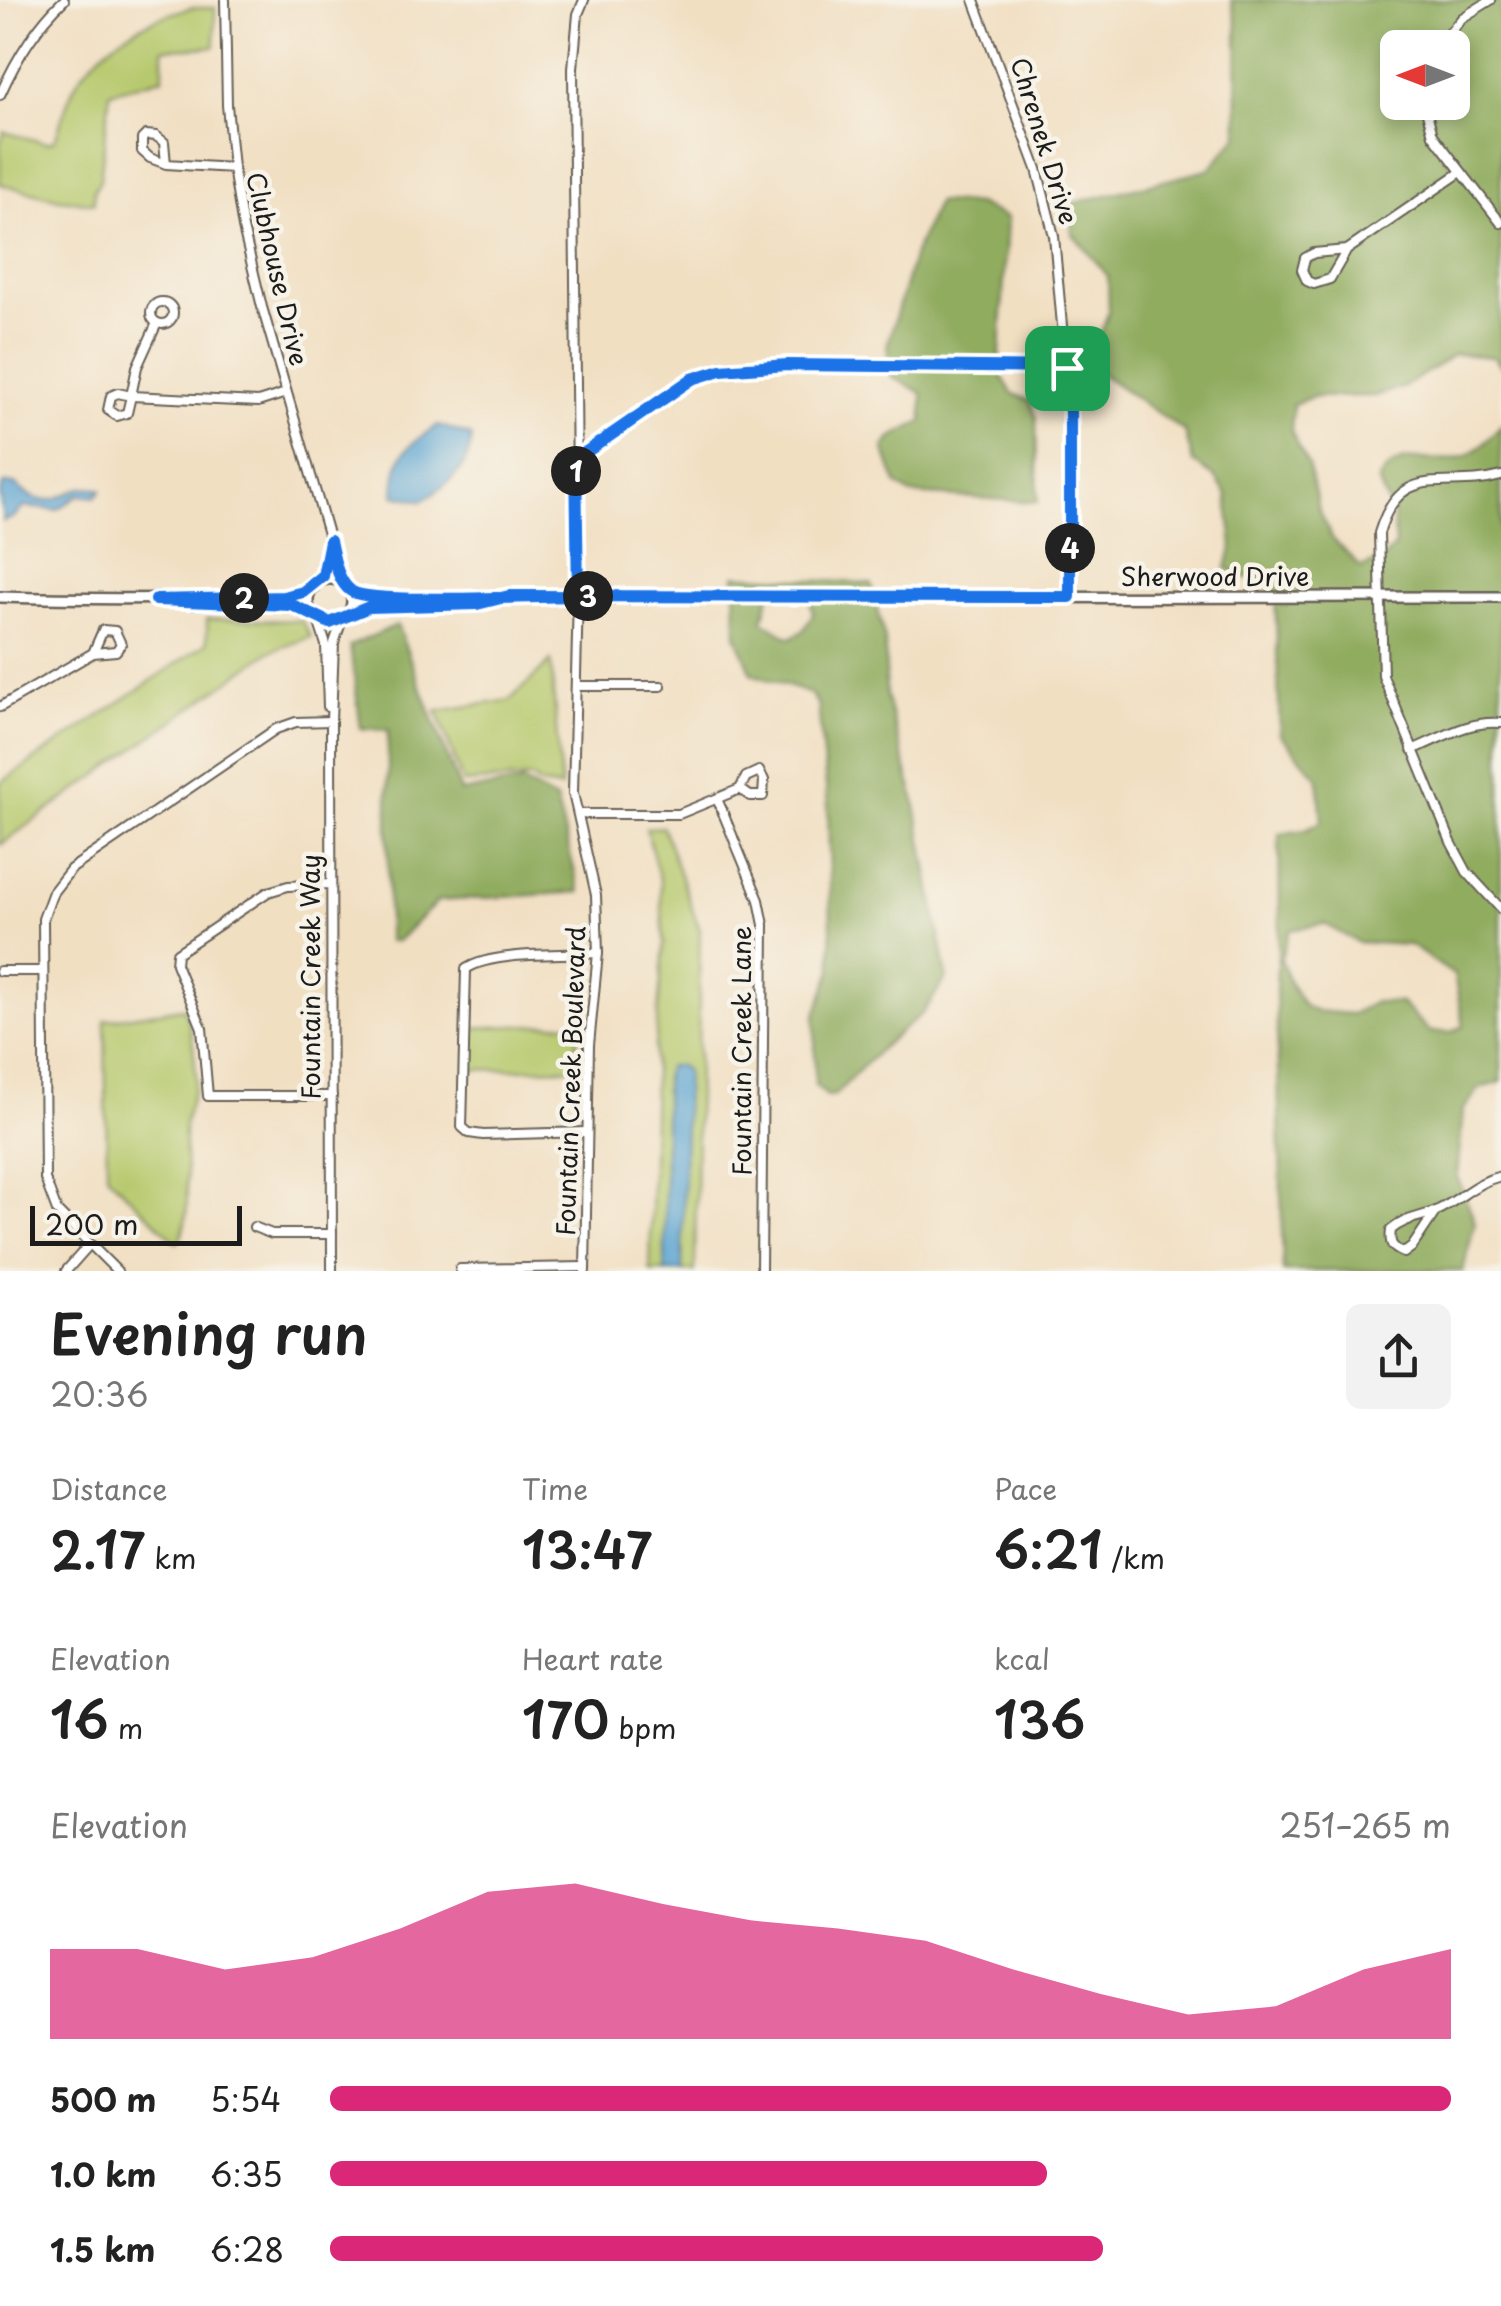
<!DOCTYPE html>
<html lang="en">
<head>
<meta charset="utf-8">
<style>
  :root { --surface:#fff; --page:#f2f2f2; --text:#222; --muted:#767676; --accent:#db2777 }
  body { margin:0; font-family:"Playpen Sans",sans-serif; background:var(--page); color:var(--text); height:100vh; display:flex; flex-direction:column; font-size:38px; white-space:nowrap }
  * { box-sizing:border-box; margin:0 }
  p { font-size:32px; color:var(--muted) }
  .icon { flex:none; width:55px; height:55px; fill:none; stroke:currentColor; stroke-width:2; stroke-linecap:round; stroke-linejoin:round }
  .map { position:relative; height:1271px; overflow:hidden }
  .sheet { display:flex; flex-direction:column; background:var(--surface); flex:1 }
  .sheet>* { flex:none }
  .needle { width:65px; rotate:270deg }
  .controls { position:absolute; left:1380px; top:30px; display:grid; gap:20px }
  .controls a { display:grid; place-items:center; width:90px; height:90px; border-radius:15px; background:var(--surface); box-shadow:0 5px 15px #0003; font-size:50px }
  .scale { position:absolute; left:30px; bottom:25px; width:212px; box-sizing:border-box; padding-left:10px; border:5px solid #1c1c1c; border-top:0; font-size:28px; line-height:35px; white-space:nowrap; color:#1c1c1c; -webkit-text-stroke:8px #f7f3e8; paint-order:stroke }
  .pin { position:absolute; display:grid; place-items:center; width:85px; height:85px; color:#fff; margin:-42px; border-radius:20px; box-shadow:0 5px 15px #0006 }
  .km { position:absolute; width:50px; height:50px; margin:-25px; border-radius:50%; background:#222; color:#fff; font-size:28px; line-height:50px; text-align:center }
  .round { display:grid; place-items:center; flex:none; width:105px; height:105px; border-radius:15px; background:var(--page) }
  .head { display:flex; align-items:center; justify-content:space-between; height:170px; padding:0 50px }
  h1 { font-size:55px; font-weight:600; line-height:75px }
  .metrics { display:grid; grid-template-columns:repeat(3,1fr); gap:15px; height:170px; padding:10px 50px }
  .metrics div { display:grid; align-content:center }
  .metrics b { font-size:50px; font-weight:600 }
  .metrics small { font-size:28px; font-weight:400 }
  .metrics p { font-size:28px }
  .chart { height:280px; padding:20px 50px }
  .chart p { display:flex; justify-content:space-between }
  .chart svg { width:100%; height:180px; margin-top:10px; fill:var(--accent); opacity:.7 }
  ul { padding:0 50px; list-style:none; font-size:32px }
  li { display:grid; grid-template-columns:160px 120px 1fr; align-items:center; height:75px }
  li i { height:25px; border-radius:12px; background:var(--accent) }
  .map>svg:first-child { display:block }
  .green { fill:#b5c86b; stroke:#687244; stroke-width:2.5 }
  .forest { fill:#90ac5f; stroke:#56643e; stroke-width:2.5; fill-rule:evenodd }
  .water { fill:#5ba4d2; stroke:#3c6077; stroke-width:2.5 }
  .lines { fill:none; stroke-linecap:round; stroke-linejoin:round }
  .minor-casing { stroke:#676056; stroke-width:12 }
  .tertiary-casing { stroke:#676056; stroke-width:14 }
  .minor { stroke:#fff; stroke-width:8 }
  .tertiary { stroke:#fff; stroke-width:9 }
  .route-casing { stroke:#fff; stroke-width:20 }
  .route { stroke:#1a73e8; stroke-width:12 }
  .labels { text-anchor:middle; stroke-width:9; stroke-linejoin:round; paint-order:stroke }
  .street-label { font-size:25px; fill:#1c1c1c; stroke:#f7f3e8 }
</style>
</head>
<body>
<div class="map">
<svg width="1501" height="1271" viewBox="0 0 1501 1271">
  <rect width="100%" height="100%" fill="#f7f3e8"/>
  <filter id="ink" filterUnits="userSpaceOnUse"><feTurbulence type="fractalNoise" baseFrequency=".01" numOctaves="2"/><feDisplacementMap in="SourceGraphic" scale="20" xChannelSelector="R" yChannelSelector="G"/><feConvolveMatrix kernelMatrix="1 2 1 2 8 2 1 2 1" color-interpolation-filters="sRGB"/></filter>
  <filter id="wash" filterUnits="userSpaceOnUse"><feTurbulence type="fractalNoise" baseFrequency=".0048" numOctaves="4" result="noise"/><feDisplacementMap in="SourceGraphic" scale="40" xChannelSelector="R" yChannelSelector="G"/><feGaussianBlur stdDeviation="2.25" result="paint"/><feColorMatrix in="noise" values="0 0 0 0 0 0 0 0 0 0 0 0 0 0 0 0 0 1.4 0 .05"/><feComposite in="paint" operator="in"/></filter>
  <g filter="url(#wash)">
    <rect width="100%" height="100%" fill="#f1dfc2"/>
    <!-- green -->
    <g class="green">
      <path d="M191 8H215V47L163 49V78L110 92 100 181 94 190V203L59 199 0 184V145L4 132 47 143 55 140C62 120 67 98 78 80 102 43 150 17 191 8Z"/>
      <polygon points="207,619 302,621 311,637 269,652 0,845 0,783 207,643"/>
      <polygon points="551,661 561,788 541,785 531,778 463,783 437,711 510,700"/>
      <polygon points="663,827 700,931 695,1271 650,1271 654,1056 664,943 660,881 646,828"/>
      <path d="M183 1008C193 1030 194 1052 196 1076 196 1093 185 1111 184 1128 183 1156 195 1222 177 1243L107 1175 105 1020Z"/>
      <polygon points="578,1023 576,1068 469,1070 471,1028"/>
    </g>
    <!-- forest -->
    <g class="forest">
      <path d="M1231 0H1501V366L1494 357 1455 354 1404 387 1374 396 1312 397 1293 404 1291 431 1308 465 1319 510 1332 538 1361 568 1383 559 1395 546 1393 515 1378 481C1402 443 1433 468 1465 456 1478 451 1493 436 1501 425V1082L1480 1088 1463 1110 1457 1177 1475 1222 1463 1271H1283L1276 989 1280 917 1279 834 1306 830 1322 821 1318 778 1280 734 1275 590 1226 568 1233 546 1227 495 1215 477 1193 462 1185 432 1097 371V345L1109 310 1108 276 1072 233 1070 204 1208 170 1238 136 1237 26ZM1398 48H1452V102H1398ZM1324 924 1357 942 1410 945 1454 975 1464 1026 1451 1032H1430L1401 1003 1375 1002 1352 1014 1315 1011 1304 1006 1288 980 1281 958 1290 930Z"/>
      <polygon points="937,202 977,204 1007,218 999,372 1012,393 1030,401 1036,418 1038,502 911,494 897,485 884,448 892,437 923,421 922,393 892,377 887,346 914,254"/>
      <path d="M735 575 871 584 885 640 886 695 915 801 947 977 923 1013 883 1046 835 1095 827 1096 815 1085V1017L832 970 828 806 818 705 811 694 752 674 736 635ZM786 583 809 594 813 614 803 631 790 638 763 621 770 593Z"/>
      <polygon points="397,625 461,792 522,782 556,800 580,892 438,901 397,941 388,941 388,730 361,728 350,646"/>
    </g>
    <!-- water -->
    <g class="water">
      <path d="M438 425 471 436C472 466 447 486 422 501L394 495C395 454 405 447 438 425Z"/>
      <path d="M3 484H15C56 524 67 476 101 490L96 497 78 495 58 510 24 507 13 518 3 521 0 495Z"/>
      <polygon points="669,1066 681,1066 686,1072 682,1271 665,1271 665,1073"/>
    </g>
  </g>
  <g filter="url(#ink)">
    <g class="lines">
      <defs>
        <g id="minor">
          <polyline points="225,0 227,105 233,168 243,228 262,307 330,541"/>
          <polyline points="584,0 578,14 573,68 578,596 573,793 596,895 598,953 589,1045 585,1271"/>
          <polyline points="974,0 1037,169 1054,236 1070,415 1070,597"/>
          <polyline points="1437,48 1462,18 1491,0"/>
          <path d="M0 95C16 59 35 27 64 0"/>
          <polyline points="1424,102 1433,135 1501,223"/>
          <polyline points="166,164 164,142 156,136 146,135 142,139 142,151 150,158 166,164 233,168"/>
          <polyline points="1347,250 1330,279 1314,284 1307,281 1302,270 1305,258 1314,253 1347,250 1461,172"/>
          <circle cx="162" cy="313" r="11"/>
          <polyline points="157,323 137,367 131,396 258,402 286,393"/>
          <polygon points="118,393 131,396 127,413 117,416 108,410 111,396"/>
          <polyline points="576,459 692,379 721,370 787,365 1067,368"/>
          <path d="M1501 476C1446 492 1401 459 1379 533L1383 676 1451 842 1467 872 1501 909"/>
          <polyline points="320,582 328,563 330,541 337,569 349,590"/>
          <polyline points="318,620 326,645 328,707"/>
          <polyline points="576,686 661,686"/>
          <polyline points="0,707 93,653 116,651 121,644 115,631 103,630 93,653"/>
          <path d="M1412 750C1441 738 1469 720 1501 723"/>
          <polyline points="718,801 759,900 764,925 761,1271"/>
          <polyline points="578,814 679,814 740,789 746,777 759,771 764,780 763,796 750,796 740,789"/>
          <polyline points="331,884 288,886 268,892 177,953 176,964 202,1028 208,1096 332,1096"/>
          <polyline points="0,971 42,971"/>
          <path d="M587 1132 483 1135 469 1133 462 1127 466 969C493 951 564 955 598 953"/>
          <path d="M1436 1211 1412 1247 1404 1253C1392 1248 1389 1244 1391 1230 1405 1218 1419 1218 1436 1211 1460 1200 1475 1182 1501 1176"/>
          <polyline points="254,1227 272,1234 332,1234"/>
          <polyline points="460,1269 585,1267"/>
          <polyline points="66,1271 89,1245"/>
          <polyline points="117,1271 57,1211 45,1179 43,919 53,892 71,869 276,729 296,722 331,721"/>
          <polyline points="332,1271 331,721 334,643 342,620"/>
        </g>
        <g id="tertiary">
          <circle cx="330" cy="601" r="22"/>
          <polyline points="349,590 372,597 444,598 1501,597"/>
          <path d="M0 597C69 599 138 599 208 598 243 597 281 603 314 587"/>
          <polyline points="194,604 287,604 313,615"/>
          <polyline points="348,615 376,606 492,601"/>
        </g>
      </defs>
      <!-- minor casing -->
      <use href="#minor" class="minor-casing"/>
      <!-- tertiary casing -->
      <use href="#tertiary" class="tertiary-casing"/>
      <!-- minor -->
      <use href="#minor" class="minor"/>
      <!-- tertiary -->
      <use href="#tertiary" class="tertiary"/>
    </g>
  </g>
  <g class="lines" filter="url(#ink)">
    <defs>
      <path id="route" d="M1067 368 787 365 721 370 692 379 576 459 578 596C542 596 370 605 351 591 337 581 334 557 330 541L323 576 303 592 284 597 156 600 292 605 330 623 369 607 477 604 509 596 1070 597V414L1067 368"/>
    </defs>
    <!-- route casing -->
    <use href="#route" class="route-casing"/>
    <!-- route -->
    <use href="#route" class="route"/>
  </g>
  <g class="labels">
    <!-- street labels -->
    <g class="street-label">
      <text transform="translate(1044 141) rotate(73)" y="9">Chrenek Drive</text>
      <text transform="translate(277 269) rotate(77)" y="9">Clubhouse Drive</text>
      <text x="1215" y="586">Sherwood Drive</text>
      <text transform="translate(311 977) rotate(-90)" y="9">Fountain Creek Way</text>
      <text transform="translate(742 1051) rotate(-90)" y="9">Fountain Creek Lane</text>
      <text transform="translate(571 1081) rotate(-88)" y="9">Fountain Creek Boulevard</text>
    </g>
  </g>
</svg>
<div class="controls">
<a><svg class="needle" viewBox="-14 -14 28 28"><path d="M0-13l5 13h-10z" fill="#e53935"/><path d="M0 13l5-13h-10z" fill="#767676"/></svg></a>
</div>
<div class="scale">200 m</div>
<div class="pin" style="left:1067px;top:368px;background:#1e9e55"><svg class="icon" aria-label="arrive" viewBox="0 0 24 24"><path d="M6 21V4h12l-3 4 3 4H6"/></svg></div>
<b class="km" style="left:576px;top:471px">1</b>
<b class="km" style="left:244px;top:598px">2</b>
<b class="km" style="left:588px;top:596px">3</b>
<b class="km" style="left:1070px;top:548px">4</b>
</div>
<section class="sheet">
<div class="head"><div><h1>Evening run</h1><p>20:36</p></div><a class="round"><svg class="icon" aria-label="share" viewBox="0 0 24 24"><path d="M12 15V3M7 8l5-5 5 5M5 13v7h14v-7"/></svg></a></div>
<div class="metrics">
<div><p>Distance</p><b>2.17<small> km</small></b></div>
<div><p>Time</p><b>13:47</b></div>
<div><p>Pace</p><b>6:21<small> /km</small></b></div>
</div>
<div class="metrics">
<div><p>Elevation</p><b>16<small> m</small></b></div>
<div><p>Heart rate</p><b>170<small> bpm</small></b></div>
<div><p>kcal</p><b>136</b></div>
</div>
<div class="chart"><p><span>Elevation</span>251–265 m</p>
<svg viewBox="0 0 160 44" preserveAspectRatio="none"><path d="M0 44V22L10 22L20 27L30 24L40 17L50 8L60 6L70 11L80 15L90 17L100 20L110 27L120 33L130 38L140 36L150 27L160 22V44z"/></svg>
</div>
<ul>
<li><b>500 m</b>5:54<i style="width:100%"></i></li>
<li><b>1.0 km</b>6:35<i style="width:64%"></i></li>
<li><b>1.5 km</b>6:28<i style="width:69%"></i></li>
</ul>
</section>
</body>
</html>
